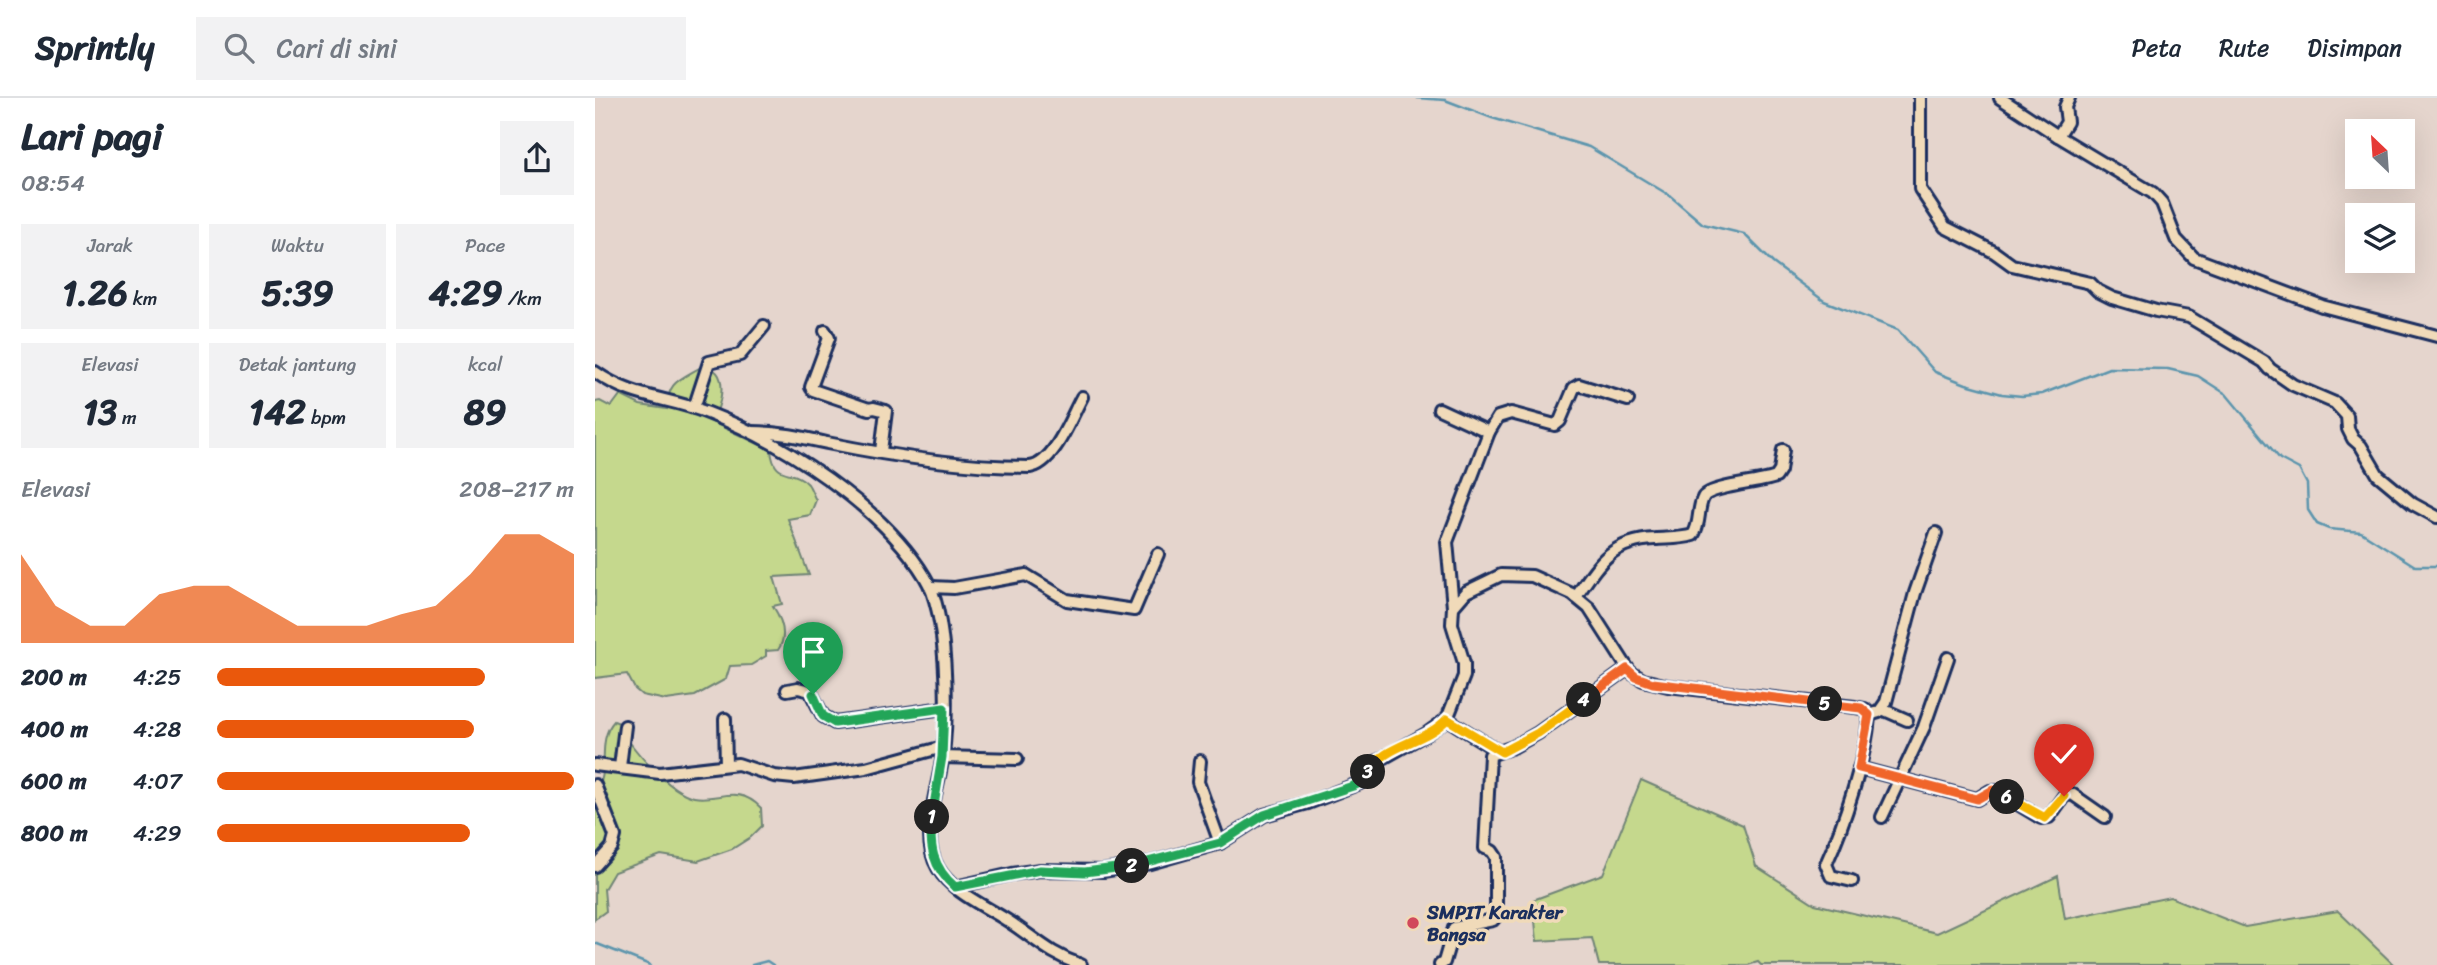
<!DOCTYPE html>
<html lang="id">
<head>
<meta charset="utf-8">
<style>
  :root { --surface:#fff; --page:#f2f2f3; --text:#1f2937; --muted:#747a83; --line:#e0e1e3; --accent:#ea580c }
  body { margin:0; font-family:Sriracha,sans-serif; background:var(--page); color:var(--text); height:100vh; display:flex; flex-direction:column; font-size:26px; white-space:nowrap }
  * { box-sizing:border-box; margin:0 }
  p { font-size:23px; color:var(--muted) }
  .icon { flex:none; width:38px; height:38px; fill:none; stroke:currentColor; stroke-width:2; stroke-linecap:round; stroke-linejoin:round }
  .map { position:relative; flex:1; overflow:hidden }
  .side { display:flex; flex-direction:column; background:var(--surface); width:595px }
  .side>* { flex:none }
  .needle { width:46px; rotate:335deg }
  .fabs { position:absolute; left:1750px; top:21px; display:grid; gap:14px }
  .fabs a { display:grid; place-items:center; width:70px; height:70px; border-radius:0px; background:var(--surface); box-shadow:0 7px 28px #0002; font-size:35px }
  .pin { position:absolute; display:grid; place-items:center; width:60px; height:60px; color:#fff; margin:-72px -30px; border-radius:50% 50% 50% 0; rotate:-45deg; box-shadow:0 0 7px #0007 }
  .pin .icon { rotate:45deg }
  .km { position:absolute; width:35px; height:35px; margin:-18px; border-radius:50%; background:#222; color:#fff; font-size:19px; line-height:35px; text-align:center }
  .round { display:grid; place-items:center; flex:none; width:74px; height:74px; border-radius:0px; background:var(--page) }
  .head { display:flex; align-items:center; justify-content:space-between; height:119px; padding:0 21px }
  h1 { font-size:38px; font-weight:700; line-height:52px }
  .metrics { display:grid; grid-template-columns:repeat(3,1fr); gap:10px; height:119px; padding:7px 21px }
  .metrics div { display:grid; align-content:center; border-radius:0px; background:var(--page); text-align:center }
  .metrics b { font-size:35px; font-weight:700 }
  .metrics small { font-size:19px; font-weight:400 }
  .metrics p { font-size:19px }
  .chart { height:196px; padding:14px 21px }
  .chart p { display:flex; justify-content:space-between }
  .chart svg { width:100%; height:126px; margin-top:7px; fill:var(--accent); opacity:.7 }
  ul { padding:0 21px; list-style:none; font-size:23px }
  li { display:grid; grid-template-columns:112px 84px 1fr; align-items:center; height:52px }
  li i { height:18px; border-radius:9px; background:var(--accent) }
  header { display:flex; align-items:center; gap:42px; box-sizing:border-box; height:98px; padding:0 35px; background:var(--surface); border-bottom:2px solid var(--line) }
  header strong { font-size:33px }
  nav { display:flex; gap:38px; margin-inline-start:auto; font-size:24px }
  .search { width:490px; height:63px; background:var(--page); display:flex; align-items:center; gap:18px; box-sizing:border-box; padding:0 24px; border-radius:0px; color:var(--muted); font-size:26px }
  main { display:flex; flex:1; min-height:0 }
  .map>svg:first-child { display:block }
  .green { fill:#c5d88d; stroke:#708476; stroke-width:2 }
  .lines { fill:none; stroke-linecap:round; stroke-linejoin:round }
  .stream { stroke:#5c95ad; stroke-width:2.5 }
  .minor-casing { stroke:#1b2f5e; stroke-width:16 }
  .minor { stroke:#f0dab9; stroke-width:10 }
  .split-1-casing { stroke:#fff; stroke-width:14 }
  .split-2-casing { stroke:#fff; stroke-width:14 }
  .split-3-casing { stroke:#fff; stroke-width:14 }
  .split-4-casing { stroke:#fff; stroke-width:14 }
  .split-5-casing { stroke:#fff; stroke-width:14 }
  .split-6-casing { stroke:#fff; stroke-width:14 }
  .split-7-casing { stroke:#fff; stroke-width:14 }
  .split-1 { stroke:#22a559; stroke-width:9 }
  .split-2 { stroke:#22a559; stroke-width:9 }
  .split-3 { stroke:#22a559; stroke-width:9 }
  .split-4 { stroke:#f5b400; stroke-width:9 }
  .split-5 { stroke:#f0652b; stroke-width:9 }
  .split-6 { stroke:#f0652b; stroke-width:9 }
  .split-7 { stroke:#f5b400; stroke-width:9 }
  .poi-dot { fill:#d1495b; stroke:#f0dab9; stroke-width:2.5 }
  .labels { text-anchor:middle; stroke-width:7; stroke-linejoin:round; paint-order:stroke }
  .poi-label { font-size:19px; font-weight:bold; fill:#1b2f5e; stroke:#f0dab9; text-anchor:start }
</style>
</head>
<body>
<header>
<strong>Sprintly</strong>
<div class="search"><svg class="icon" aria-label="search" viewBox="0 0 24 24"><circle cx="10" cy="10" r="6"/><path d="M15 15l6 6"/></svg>Cari di sini</div>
<nav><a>Peta</a><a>Rute</a><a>Disimpan</a></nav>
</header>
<main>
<section class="side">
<div class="head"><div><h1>Lari pagi</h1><p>08:54</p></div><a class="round"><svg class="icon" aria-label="share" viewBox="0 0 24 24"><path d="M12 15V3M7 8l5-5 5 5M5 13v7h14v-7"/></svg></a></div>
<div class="metrics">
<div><p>Jarak</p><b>1.26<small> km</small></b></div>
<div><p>Waktu</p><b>5:39</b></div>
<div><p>Pace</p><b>4:29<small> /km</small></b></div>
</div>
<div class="metrics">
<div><p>Elevasi</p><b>13<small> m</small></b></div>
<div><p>Detak jantung</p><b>142<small> bpm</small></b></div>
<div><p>kcal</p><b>89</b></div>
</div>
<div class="chart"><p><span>Elevasi</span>208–217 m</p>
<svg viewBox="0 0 160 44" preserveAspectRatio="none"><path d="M0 44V13L10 31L20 38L30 38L40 27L50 24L60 24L70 31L80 38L90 38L100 38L110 34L120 31L130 20L140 6L150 6L160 13V44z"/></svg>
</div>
<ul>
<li><b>200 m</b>4:25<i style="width:75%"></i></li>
<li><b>400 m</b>4:28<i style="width:72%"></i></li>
<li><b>600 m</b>4:07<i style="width:100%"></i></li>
<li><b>800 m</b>4:29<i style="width:71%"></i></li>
</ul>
</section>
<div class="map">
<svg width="1842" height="867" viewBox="0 0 1842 867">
  <rect width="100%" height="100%" fill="#e5d5cd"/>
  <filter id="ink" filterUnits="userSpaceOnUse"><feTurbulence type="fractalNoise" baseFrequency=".0143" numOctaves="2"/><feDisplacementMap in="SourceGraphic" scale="14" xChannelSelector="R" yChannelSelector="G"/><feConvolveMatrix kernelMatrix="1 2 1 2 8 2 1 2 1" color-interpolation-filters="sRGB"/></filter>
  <g filter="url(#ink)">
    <!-- green -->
    <g class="green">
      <path d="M106 269C137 267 126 309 117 324L176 352C179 384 198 369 213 386 216 390 218 397 221 402L215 417 193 421 214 477 179 479 187 506 178 508C187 522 193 538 183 552L171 553V558L156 567 135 568 131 581 100 598 71 602 47 597 40 591 32 576 0 580V304L5 303 16 309 25 297 45 307 72 311C72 284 84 282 106 269Z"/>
      <path d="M19 623 24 625C33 648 74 694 99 699 123 704 142 685 166 710L167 728 156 739 137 751 103 763 66 757 19 774 9 791 11 813 0 821V694C17 675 0 644 19 623Z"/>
      <polygon points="1046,682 1148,727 1161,768 1220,806 1342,835 1463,778 1470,821 1575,799 1650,829 1743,813 1799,867 1166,867 1163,864 1153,867 1004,867 997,840 942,843 938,802 1008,776"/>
    </g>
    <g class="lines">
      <!-- stream -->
      <g class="stream">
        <polyline points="822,0 850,2 897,20 994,49 1074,97 1108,126 1149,136 1178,165 1229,203 1303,232 1340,274 1371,286 1407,296 1427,298 1447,296 1514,270 1573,271 1603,278 1631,296 1685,361 1704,371 1712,386 1713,412 1722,426 1734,431 1766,434 1820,468 1842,468"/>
        <polyline points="0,845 55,867"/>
        <polyline points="157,867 172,863 178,867"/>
      </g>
      <defs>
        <g id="minor">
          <polyline points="1325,0 1325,91 1350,129 1399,154 1417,167 1495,185 1503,193 1517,200 1561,213 1594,219 1669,264 1675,271 1698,287 1740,305 1752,318 1753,331 1758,341 1766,348 1783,377 1818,406 1842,419"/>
          <polyline points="1405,0 1463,38 1558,95 1567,105 1581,141 1599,160 1727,208 1842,238"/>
          <polyline points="1463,38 1472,24 1470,9 1474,0"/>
          <polyline points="230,233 234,240 216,289 218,292 274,311 279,310 291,313 286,353"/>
          <path d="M0 274C40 302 71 298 113 315 188 344 288 409 330 479 353 515 353 613 348 656 344 690 324 738 343 770 356 793 388 807 410 821 439 839 452 855 486 867"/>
          <polyline points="99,310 114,264 145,257 169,228"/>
          <polyline points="844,311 894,334"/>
          <path d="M157 334C184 334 206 339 232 345 296 358 370 369 435 369 459 366 476 319 487 299"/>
          <polyline points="336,489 359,490 431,477 472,502 539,512 563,456"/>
          <path d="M981 499C1004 465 1016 443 1060 441 1072 440 1086 441 1098 437 1106 425 1102 412 1108 400 1113 388 1167 385 1181 379L1185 373 1188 352"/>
          <polyline points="858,509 852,444 894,334 903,319 916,315 960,327 965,323 979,290 984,287 1033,302"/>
          <polyline points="192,592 203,590 215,593 228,618 240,625 349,610"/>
          <polyline points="1287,611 1312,622"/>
          <polyline points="1274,617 1284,614 1291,604 1320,495 1341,435"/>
          <polyline points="130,621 131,667"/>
          <polyline points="852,621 903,653"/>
          <polyline points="347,659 422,661"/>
          <polyline points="605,663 603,684 625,745"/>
          <polyline points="0,667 65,675 143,666 179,678 199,680 271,670 348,649"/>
          <polyline points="25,669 30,628"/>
          <polyline points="1264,670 1382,701 1395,693 1401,693 1446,720 1454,719 1469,698 1477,696 1510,719"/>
          <polyline points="0,687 20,738 17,749 0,768"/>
          <polyline points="1287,719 1329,629 1353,560"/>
          <path d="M1257 783 1236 778 1231 766C1248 729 1272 657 1274 617"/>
          <polyline points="360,789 417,776 445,772 508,773 555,765 625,745 669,717 713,705 765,685 781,664 831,636 852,621 869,578 869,565 857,526 858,509 871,494 906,477 937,478 977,496 994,510 1035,574 1048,582 1073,588 1260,609 1270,611 1274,617"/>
          <polyline points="845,867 849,864 859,830 898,822 901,818 901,759 897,753 890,750 895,657 918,649 943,635 1032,571"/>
        </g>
      </defs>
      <!-- minor casing -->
      <use href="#minor" class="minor-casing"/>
      <!-- minor -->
      <use href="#minor" class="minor"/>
    </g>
  </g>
  <g class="lines" filter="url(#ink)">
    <defs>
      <polyline id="split-1" points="218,596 228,618 240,625 349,610 347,659 337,719"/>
      <path id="split-2" d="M337 719C334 748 337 769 360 789L445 772 490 774 537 768"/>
      <polyline id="split-3" points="537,768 625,745 669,717 758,688 765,685 773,674"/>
      <path id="split-4" d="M773 674C790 646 830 645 852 621L907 654 943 635 989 602"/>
      <polyline id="split-5" points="989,602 1032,571 1041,579 1058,585 1230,606"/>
      <polyline id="split-6" points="1230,606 1266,610 1274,617 1264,670 1382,701 1398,692 1412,699"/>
      <polyline id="split-7" points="1412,699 1450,720 1469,698"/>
    </defs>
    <!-- split-1 casing -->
    <use href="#split-1" class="split-1-casing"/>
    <!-- split-2 casing -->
    <use href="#split-2" class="split-2-casing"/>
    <!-- split-3 casing -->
    <use href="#split-3" class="split-3-casing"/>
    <!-- split-4 casing -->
    <use href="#split-4" class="split-4-casing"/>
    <!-- split-5 casing -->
    <use href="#split-5" class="split-5-casing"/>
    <!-- split-6 casing -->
    <use href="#split-6" class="split-6-casing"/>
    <!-- split-7 casing -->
    <use href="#split-7" class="split-7-casing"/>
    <!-- split-1 -->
    <use href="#split-1" class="split-1"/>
    <!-- split-2 -->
    <use href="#split-2" class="split-2"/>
    <!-- split-3 -->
    <use href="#split-3" class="split-3"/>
    <!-- split-4 -->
    <use href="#split-4" class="split-4"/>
    <!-- split-5 -->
    <use href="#split-5" class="split-5"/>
    <!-- split-6 -->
    <use href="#split-6" class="split-6"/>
    <!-- split-7 -->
    <use href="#split-7" class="split-7"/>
  </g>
  <!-- markers -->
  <circle class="poi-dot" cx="818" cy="825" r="7"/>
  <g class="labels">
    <!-- poi labels -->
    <g class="poi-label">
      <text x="832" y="821">SMPIT Karakter<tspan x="832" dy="22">Bangsa</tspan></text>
    </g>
  </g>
</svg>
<div class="fabs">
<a><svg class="needle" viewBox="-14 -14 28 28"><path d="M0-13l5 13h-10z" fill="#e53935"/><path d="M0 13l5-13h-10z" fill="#747a83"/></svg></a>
<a><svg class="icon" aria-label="layers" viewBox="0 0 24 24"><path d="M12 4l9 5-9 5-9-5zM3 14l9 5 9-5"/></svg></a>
</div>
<div class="pin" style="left:218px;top:596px;background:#1e9e55"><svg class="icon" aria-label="arrive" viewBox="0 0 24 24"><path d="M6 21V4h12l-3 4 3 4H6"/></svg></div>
<div class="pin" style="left:1469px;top:698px;background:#d93025"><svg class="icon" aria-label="check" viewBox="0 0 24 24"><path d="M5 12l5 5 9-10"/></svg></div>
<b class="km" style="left:337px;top:719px">1</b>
<b class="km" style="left:537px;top:768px">2</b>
<b class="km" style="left:773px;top:674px">3</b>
<b class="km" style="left:989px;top:602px">4</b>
<b class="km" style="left:1230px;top:606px">5</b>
<b class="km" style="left:1412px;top:699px">6</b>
</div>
</main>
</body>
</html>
